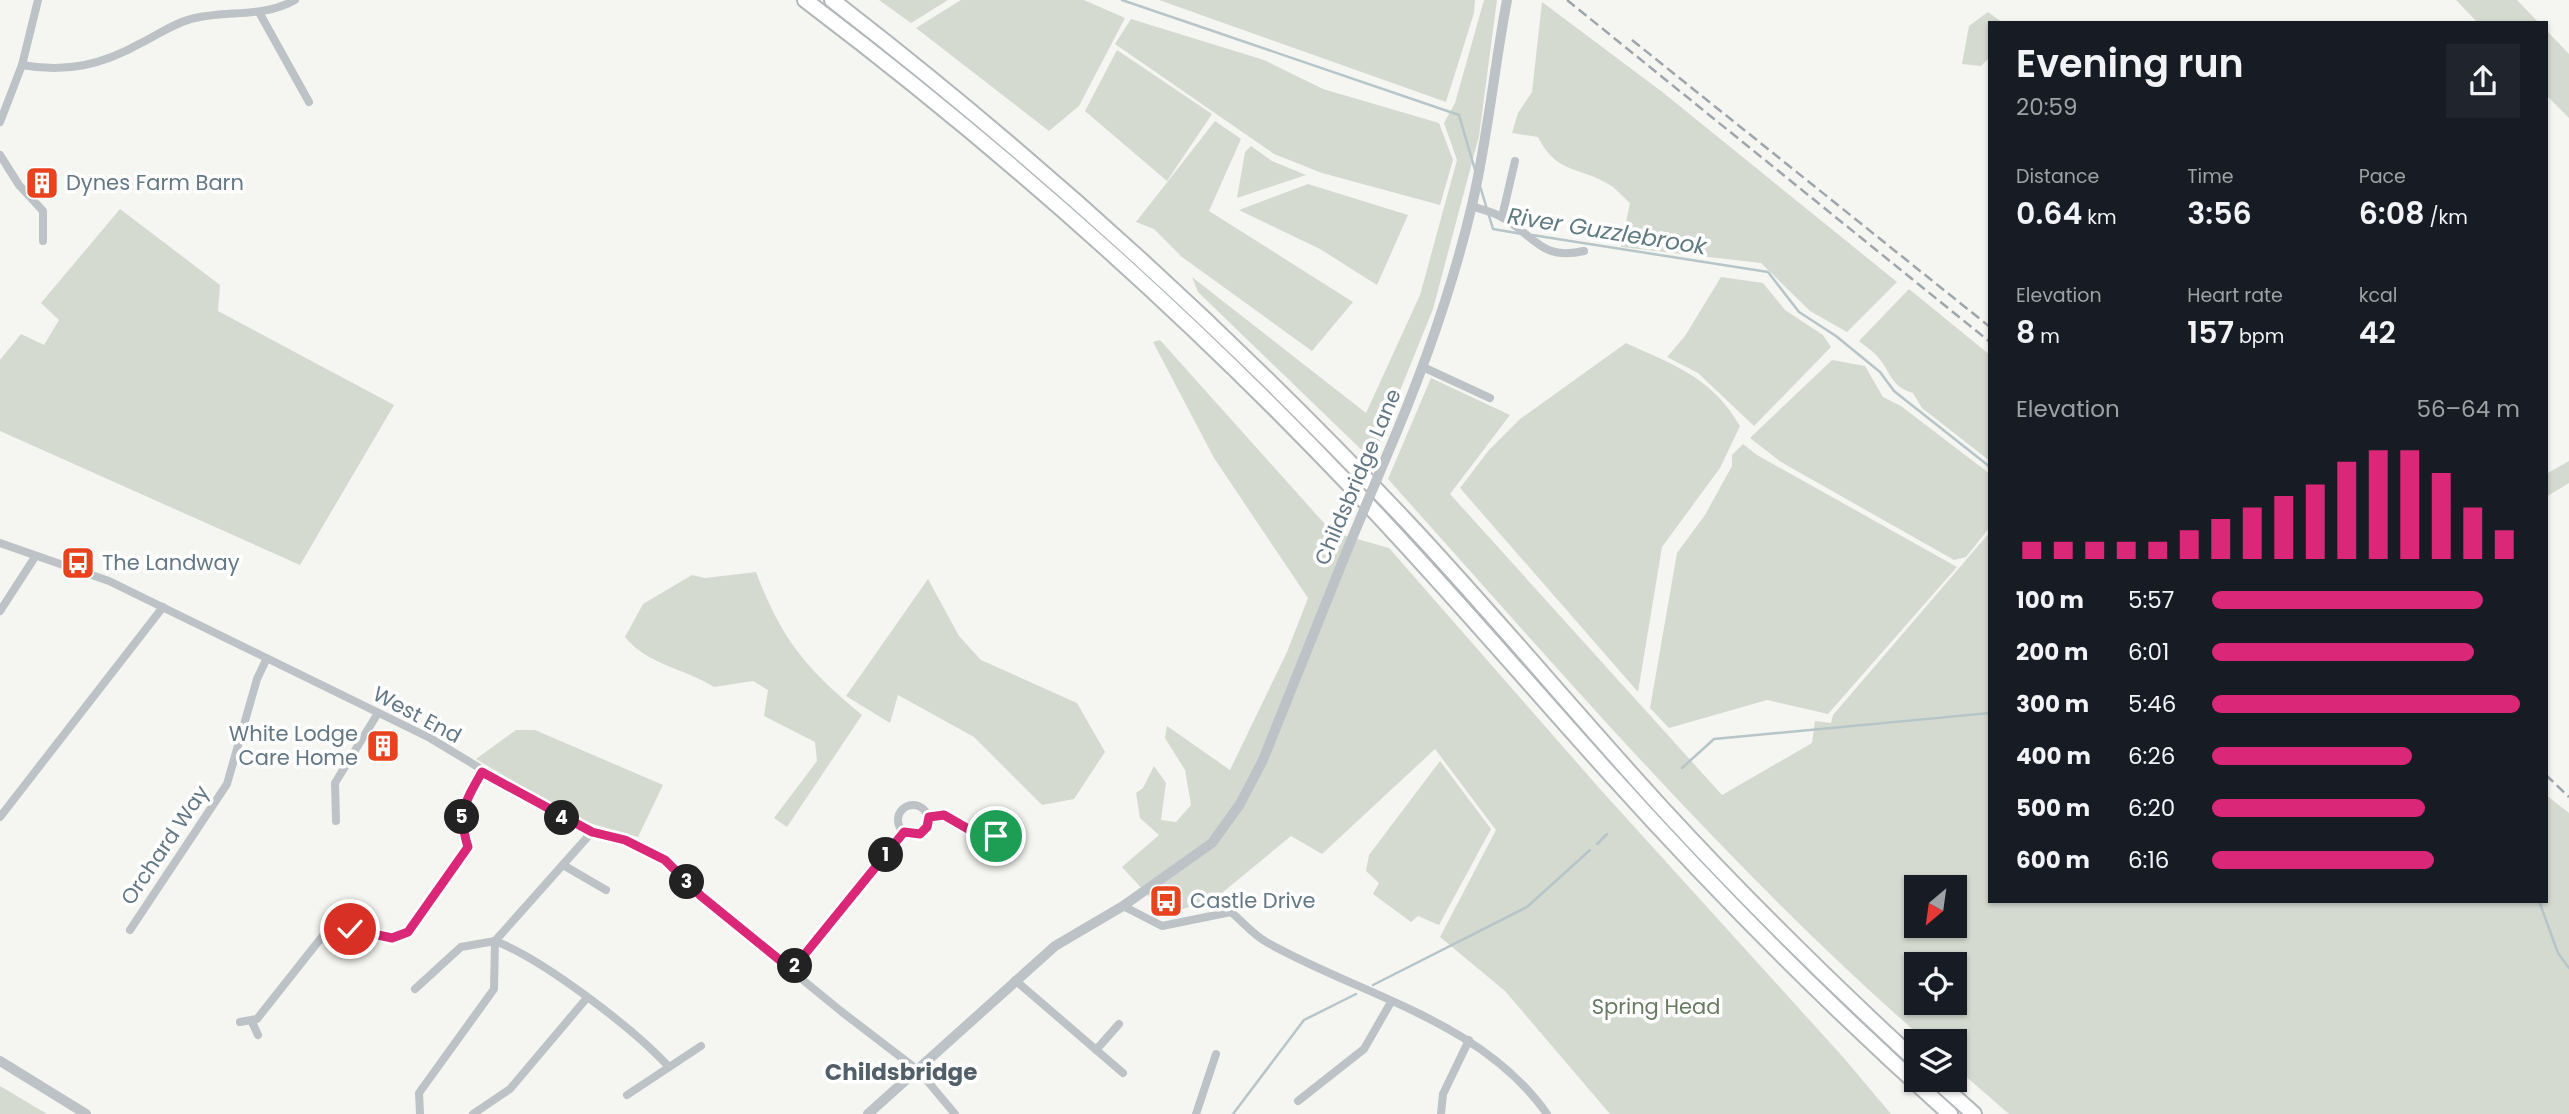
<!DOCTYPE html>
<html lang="en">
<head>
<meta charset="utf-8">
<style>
  :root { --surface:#171b24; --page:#20242c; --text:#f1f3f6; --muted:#9ea1a6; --accent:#db2777 }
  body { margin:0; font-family:Poppins,sans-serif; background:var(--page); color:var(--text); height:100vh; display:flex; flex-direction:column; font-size:26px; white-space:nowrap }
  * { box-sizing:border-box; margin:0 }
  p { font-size:23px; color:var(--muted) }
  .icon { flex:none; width:38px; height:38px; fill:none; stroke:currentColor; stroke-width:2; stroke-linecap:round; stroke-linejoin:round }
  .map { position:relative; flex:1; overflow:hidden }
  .sheet { position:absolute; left:1988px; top:21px; width:560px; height:882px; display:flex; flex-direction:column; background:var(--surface); border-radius:0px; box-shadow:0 2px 5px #0004 }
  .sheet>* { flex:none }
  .needle { width:46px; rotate:209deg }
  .fabs { position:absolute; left:1904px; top:875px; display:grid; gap:14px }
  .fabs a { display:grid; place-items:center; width:63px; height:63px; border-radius:0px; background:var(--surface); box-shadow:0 2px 5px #0004; font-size:35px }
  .pin { position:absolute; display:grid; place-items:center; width:60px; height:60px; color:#fff; margin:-30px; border:4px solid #fff; border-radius:50%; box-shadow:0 2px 7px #0007 }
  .km { position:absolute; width:35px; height:35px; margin:-18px; border-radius:50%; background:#222; color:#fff; font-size:19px; line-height:35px; text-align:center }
  .round { display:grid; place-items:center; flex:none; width:74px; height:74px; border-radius:0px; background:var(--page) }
  .head { display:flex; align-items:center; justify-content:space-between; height:119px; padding:0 28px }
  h1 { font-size:38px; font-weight:600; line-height:52px }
  .stats { display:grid; grid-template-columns:repeat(3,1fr); gap:10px; height:119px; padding:7px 28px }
  .stats div { display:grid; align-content:center }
  .stats b { font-size:30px; font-weight:600 }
  .stats small { font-size:19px; font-weight:400 }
  .stats p { font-size:19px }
  .chart { height:196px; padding:14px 28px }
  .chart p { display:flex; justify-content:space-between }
  .chart svg { width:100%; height:126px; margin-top:7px; stroke:var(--accent); stroke-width:6 }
  ul { padding:0 28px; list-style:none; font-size:23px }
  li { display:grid; grid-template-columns:112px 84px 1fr; align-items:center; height:52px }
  li i { height:18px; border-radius:9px; background:var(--accent) }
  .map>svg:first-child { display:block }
  .green { fill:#d5dad0; fill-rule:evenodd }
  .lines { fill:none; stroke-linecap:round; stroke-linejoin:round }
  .stream { stroke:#b7c5c9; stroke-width:2.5 }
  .motorway-casing { stroke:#b3b7ba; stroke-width:18 }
  .minor { stroke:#bdc2c6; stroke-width:8 }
  .tertiary { stroke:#bdc2c6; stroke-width:10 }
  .motorway { stroke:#fff; stroke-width:14 }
  .rail { stroke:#9ea6ac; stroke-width:2.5; stroke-dasharray:10 5; stroke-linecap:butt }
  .tertiary-bridge { stroke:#bdc2c6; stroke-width:10 }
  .route-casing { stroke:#fff; stroke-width:14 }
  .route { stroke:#db2777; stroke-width:9 }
  .labels { text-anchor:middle; stroke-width:7; stroke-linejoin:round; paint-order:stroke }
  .poi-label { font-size:21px; fill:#637784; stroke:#fff; text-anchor:start }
  .street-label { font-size:21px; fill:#637784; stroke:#fff }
  .park-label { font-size:21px; fill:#697a62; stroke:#fff }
  .water-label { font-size:23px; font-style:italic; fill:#5f7a81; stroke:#fff }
  .neighbourhood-label { font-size:23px; font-weight:bold; fill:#516068; stroke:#fff }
</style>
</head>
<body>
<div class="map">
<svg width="2569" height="1114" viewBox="0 0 2569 1114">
  <rect width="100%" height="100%" fill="#f5f5f1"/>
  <!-- green -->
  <g class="green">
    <polygon points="879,0 948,0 911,23"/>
    <polygon points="961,0 1084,0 1125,18 1079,106 1049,131 916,28"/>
    <polygon points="1159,0 1475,0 1474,13 1446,102"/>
    <polygon points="1484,0 1497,0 1479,136 1433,309 1372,460 1198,292 1192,277 1366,413 1420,295 1457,160 1444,123 1455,103"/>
    <polygon points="2456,0 2517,0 2539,23 2478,23"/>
    <path d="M1542 2 1661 91 1897 282 1847 332 1810 311 1761 263 1621 247 1630 203C1624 198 1619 192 1613 187 1583 166 1557 176 1538 137L1512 133 1518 113 1532 92Z"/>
    <polygon points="1988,12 2003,23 1990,23 1990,57 1981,66 1962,64 1969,26"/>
    <polygon points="1131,19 1264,60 1323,89 1439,123 1453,160 1440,205 1322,173 1274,154 1115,44"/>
    <polygon points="2546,30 2569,54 2569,118 2546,95"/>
    <polygon points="1117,50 1212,114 1167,181 1085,111"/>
    <polygon points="1215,121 1241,139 1209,211 1353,302 1312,351 1182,257 1154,229 1136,222"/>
    <polygon points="1251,146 1272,161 1306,175 1237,198 1245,152"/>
    <polygon points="1308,184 1408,215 1377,285 1320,249 1239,210"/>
    <polygon points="120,209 220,285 218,311 394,405 300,565 0,431 0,360 21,334 44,345 59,320 41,303"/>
    <polygon points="1721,277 1763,283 1785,310 1823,335 1831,347 1754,426 1698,373 1667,357 1685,336"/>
    <path d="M1909 289 1990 355V461L1922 408 1913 393C1891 387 1891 372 1878 357 1873 351 1865 346 1859 341Z"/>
    <polygon points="1160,340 1332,532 1389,548 1600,789 1843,1057 1891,1114 1610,1114 1505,991 1440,937 1496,830 1435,749 1322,854 1291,836 1217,897 1166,915 1122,867 1159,835 1140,818 1136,793 1143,788 1154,766 1166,783 1161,820 1176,822 1191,805 1185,770 1165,738 1167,726 1230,770 1287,652 1308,598 1214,458 1153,342"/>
    <path d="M1626 343C1676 366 1711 377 1740 426L1720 468 1662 547 1638 692 1460 488 1489 450 1520 419Z"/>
    <polygon points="1832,360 1865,366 1883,397 1901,406 1990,474 1990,527 1966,557 1954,560 1781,462 1750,438"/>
    <path d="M1431 378 1510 415 1450 494 1722 795 1812 743 1815 721 1831 723 1833 715 1990 532V901H2546V795L2569 813V1114H2009L1955 1067V1041H1926C1731 871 1561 672 1388 479ZM1955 887V926H1916V887ZM1916 964H1955V1003H1916Z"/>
    <polygon points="1743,444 1757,455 1957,567 1828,714 1767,700 1669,728 1650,708 1677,553 1705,515 1732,466 1732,455"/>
    <polygon points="2569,461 2569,483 2546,497 2546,474"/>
    <path d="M756 572C781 639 807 670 862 715L787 827 774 818 817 761 815 742 764 716 768 690 753 681 714 687C686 669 646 664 625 637L643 604 692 575 705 578Z"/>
    <polygon points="928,579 959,636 981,660 1077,703 1105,752 1074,799 1042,805 974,737 898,695 890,723 846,696"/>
    <polygon points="516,730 535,730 663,785 638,837 575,819 476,759"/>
    <polygon points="1440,761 1491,829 1439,925 1418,916 1411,922 1373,894 1379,883 1366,871 1369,855"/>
    <polygon points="0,1086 47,1114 0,1114"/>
  </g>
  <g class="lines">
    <!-- stream -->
    <g class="stream">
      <polyline points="1122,0 1459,115 1475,170"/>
      <polyline points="1480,186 1493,229 1522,234"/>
      <polyline points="1532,235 1768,272 1799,312 1836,336 1880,372 1894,391 1990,467"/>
      <polyline points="1682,768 1714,739 1990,713"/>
      <polyline points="1597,844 1607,834"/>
      <polyline points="2539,901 2558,953 2569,968"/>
      <polyline points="1373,985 1527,907 1590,850"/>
      <polyline points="1233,1114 1304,1020 1356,994"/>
    </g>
    <defs>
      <g id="motorway">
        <path d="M805 0C1002 149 1186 313 1356 492 1443 583 1525 680 1609 773 1717 893 1830 1007 1950 1114"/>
        <path d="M832 0C1038 159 1229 333 1408 523 1495 616 1576 714 1662 808 1743 896 1828 980 1916 1061"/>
        <polyline points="1936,1080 1974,1114"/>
      </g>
    </defs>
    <!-- motorway casing -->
    <use href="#motorway" class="motorway-casing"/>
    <!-- minor -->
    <g class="minor">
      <polyline points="260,14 309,102"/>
      <path d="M22 65C66 73 102 65 141 43 159 34 176 22 195 18 230 10 263 18 295 0"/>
      <polyline points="0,122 22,65 38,0"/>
      <polyline points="0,155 19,185 43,211 43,241"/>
      <path d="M1472 206C1482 210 1494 212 1503 218 1535 236 1541 261 1584 251"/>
      <polyline points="1502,217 1515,161"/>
      <polyline points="1425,368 1490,398"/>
      <polyline points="0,543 109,581 430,738 559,816 592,832 625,840 665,860 700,896 842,1012 919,1071 955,1114"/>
      <polyline points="0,611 35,557"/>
      <circle cx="913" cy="820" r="15"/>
      <polyline points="0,817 163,607"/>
      <polyline points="929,817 944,815 989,841 996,836 1015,849"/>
      <polyline points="336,821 335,783 378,713"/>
      <path d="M592 832 495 941C543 959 634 1029 669 1067"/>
      <polyline points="563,865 606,890"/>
      <path d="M1123 906 1162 926 1231 912C1243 922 1254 936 1268 943 1363 996 1482 1021 1547 1114"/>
      <polyline points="130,930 227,784 257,679 266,660"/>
      <polyline points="791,970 904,832"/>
      <polyline points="1015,980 1123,1073"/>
      <polyline points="415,989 461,947 495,941 494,989 419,1093 420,1114"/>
      <path d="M240 1022 257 1019 329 928C355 920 383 948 408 932L469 847C457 812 465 802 482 772"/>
      <polyline points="252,1022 258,1035"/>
      <polyline points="1096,1050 1119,1024"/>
      <polyline points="627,1095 701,1046"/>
      <polyline points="1298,1101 1364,1049 1391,1002"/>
      <polyline points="473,1114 510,1089 586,999"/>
      <polyline points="1196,1114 1216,1054"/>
      <polyline points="1441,1114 1443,1094 1469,1040"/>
    </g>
    <!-- tertiary -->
    <g class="tertiary">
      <path d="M1384 462C1420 379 1451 294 1472 205 1488 137 1494 68 1507 0"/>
      <polyline points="0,1061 86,1114"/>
      <polyline points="868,1114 1055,946 1123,906 1212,843 1240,804 1263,760 1348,548"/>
    </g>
    <!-- motorway -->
    <use href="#motorway" class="motorway"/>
    <!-- rail -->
    <g class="rail">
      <polyline points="1567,0 1990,342"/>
      <polyline points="1632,40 1990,327"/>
      <polyline points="2546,775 2569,797"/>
    </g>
    <!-- tertiary-bridge -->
    <polyline class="tertiary-bridge" points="1348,548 1384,462"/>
  </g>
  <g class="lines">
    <defs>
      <path id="route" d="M350 929 392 938 408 932 468 847C457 812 465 802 482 772L592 832 625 840 665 860 701 896 792 970 904 832 920 834 927 827 929 817 944 815 989 841 996 836"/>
    </defs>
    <!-- route casing -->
    <use href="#route" class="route-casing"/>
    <!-- route -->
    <use href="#route" class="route"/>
  </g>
  <!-- icons -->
  <defs>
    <symbol id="building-square" viewBox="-11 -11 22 22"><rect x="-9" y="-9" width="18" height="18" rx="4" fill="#e8421e" stroke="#fff"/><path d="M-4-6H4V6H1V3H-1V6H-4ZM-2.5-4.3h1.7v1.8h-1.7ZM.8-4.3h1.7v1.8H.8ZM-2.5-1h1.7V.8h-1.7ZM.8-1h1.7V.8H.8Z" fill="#fff"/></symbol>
    <symbol id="bus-square" viewBox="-11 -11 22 22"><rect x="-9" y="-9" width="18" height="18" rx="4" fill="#e8421e" stroke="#fff"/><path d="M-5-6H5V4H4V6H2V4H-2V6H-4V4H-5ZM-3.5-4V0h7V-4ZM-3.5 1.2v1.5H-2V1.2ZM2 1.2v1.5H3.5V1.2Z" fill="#fff"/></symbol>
  </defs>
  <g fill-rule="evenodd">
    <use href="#building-square" x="23" y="164" width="38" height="38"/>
    <use href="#bus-square" x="59" y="544" width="38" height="38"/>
    <use href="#building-square" x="364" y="727" width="38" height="38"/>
    <use href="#bus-square" x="1147" y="882" width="38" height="38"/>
  </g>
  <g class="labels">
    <!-- poi labels -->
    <g class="poi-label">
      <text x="66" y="190">Dynes Farm Barn</text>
      <text x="102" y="570">The Landway</text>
      <text x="358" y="741" text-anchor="end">White Lodge<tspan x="358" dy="24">Care Home</tspan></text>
      <text x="1190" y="908">Castle Drive</text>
    </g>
    <!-- street labels -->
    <g class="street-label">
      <text transform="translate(1358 477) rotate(-67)" y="7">Childsbridge Lane</text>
      <text transform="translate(417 715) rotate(28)" y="7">West End</text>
      <text transform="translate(165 845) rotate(-56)" y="7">Orchard Way</text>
    </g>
    <!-- park labels -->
    <g class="park-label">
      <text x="1656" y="1014">Spring Head</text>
    </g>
    <!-- water labels -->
    <g class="water-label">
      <text transform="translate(1607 231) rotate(9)" y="8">River Guzzlebrook</text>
    </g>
    <!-- neighbourhood labels -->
    <g class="neighbourhood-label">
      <text x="901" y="1080">Childsbridge</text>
    </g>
  </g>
</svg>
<div class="fabs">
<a><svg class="needle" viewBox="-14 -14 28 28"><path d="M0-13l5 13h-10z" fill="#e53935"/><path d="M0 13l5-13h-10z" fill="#9ea1a6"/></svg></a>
<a><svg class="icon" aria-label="locate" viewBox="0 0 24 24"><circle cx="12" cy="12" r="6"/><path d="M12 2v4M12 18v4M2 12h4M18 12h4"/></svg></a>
<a><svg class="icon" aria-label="layers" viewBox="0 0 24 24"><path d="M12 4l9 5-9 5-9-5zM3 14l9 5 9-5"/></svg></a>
</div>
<div class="pin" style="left:996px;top:836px;background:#1e9e55"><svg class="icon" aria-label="arrive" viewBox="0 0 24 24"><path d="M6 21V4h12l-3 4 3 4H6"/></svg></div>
<div class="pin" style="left:350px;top:929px;background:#d93025"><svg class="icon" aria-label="check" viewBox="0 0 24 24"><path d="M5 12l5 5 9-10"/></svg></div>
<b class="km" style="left:886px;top:855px">1</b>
<b class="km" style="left:795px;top:966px">2</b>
<b class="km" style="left:687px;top:882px">3</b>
<b class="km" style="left:562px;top:818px">4</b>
<b class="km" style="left:462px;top:817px">5</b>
<section class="sheet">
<div class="head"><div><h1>Evening run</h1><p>20:59</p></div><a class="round"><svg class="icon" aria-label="share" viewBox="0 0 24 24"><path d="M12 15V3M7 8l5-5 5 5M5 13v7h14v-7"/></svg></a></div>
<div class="stats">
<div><p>Distance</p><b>0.64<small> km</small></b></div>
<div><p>Time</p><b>3:56</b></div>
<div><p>Pace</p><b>6:08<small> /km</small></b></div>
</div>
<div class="stats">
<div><p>Elevation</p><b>8<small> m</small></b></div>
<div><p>Heart rate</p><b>157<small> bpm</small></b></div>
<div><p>kcal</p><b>42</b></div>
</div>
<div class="chart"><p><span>Elevation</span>56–64 m</p>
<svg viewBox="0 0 160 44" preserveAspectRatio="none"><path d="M5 44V38M15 44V38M25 44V38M35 44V38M45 44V38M55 44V34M65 44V30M75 44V26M85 44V22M95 44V18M105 44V10M115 44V6M125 44V6M135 44V14M145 44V26M155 44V34"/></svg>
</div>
<ul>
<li><b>100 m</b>5:57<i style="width:88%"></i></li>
<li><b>200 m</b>6:01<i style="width:85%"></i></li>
<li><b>300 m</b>5:46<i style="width:100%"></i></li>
<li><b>400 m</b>6:26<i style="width:65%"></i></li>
<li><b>500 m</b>6:20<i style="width:69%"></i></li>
<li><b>600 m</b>6:16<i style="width:72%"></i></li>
</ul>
</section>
</div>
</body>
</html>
